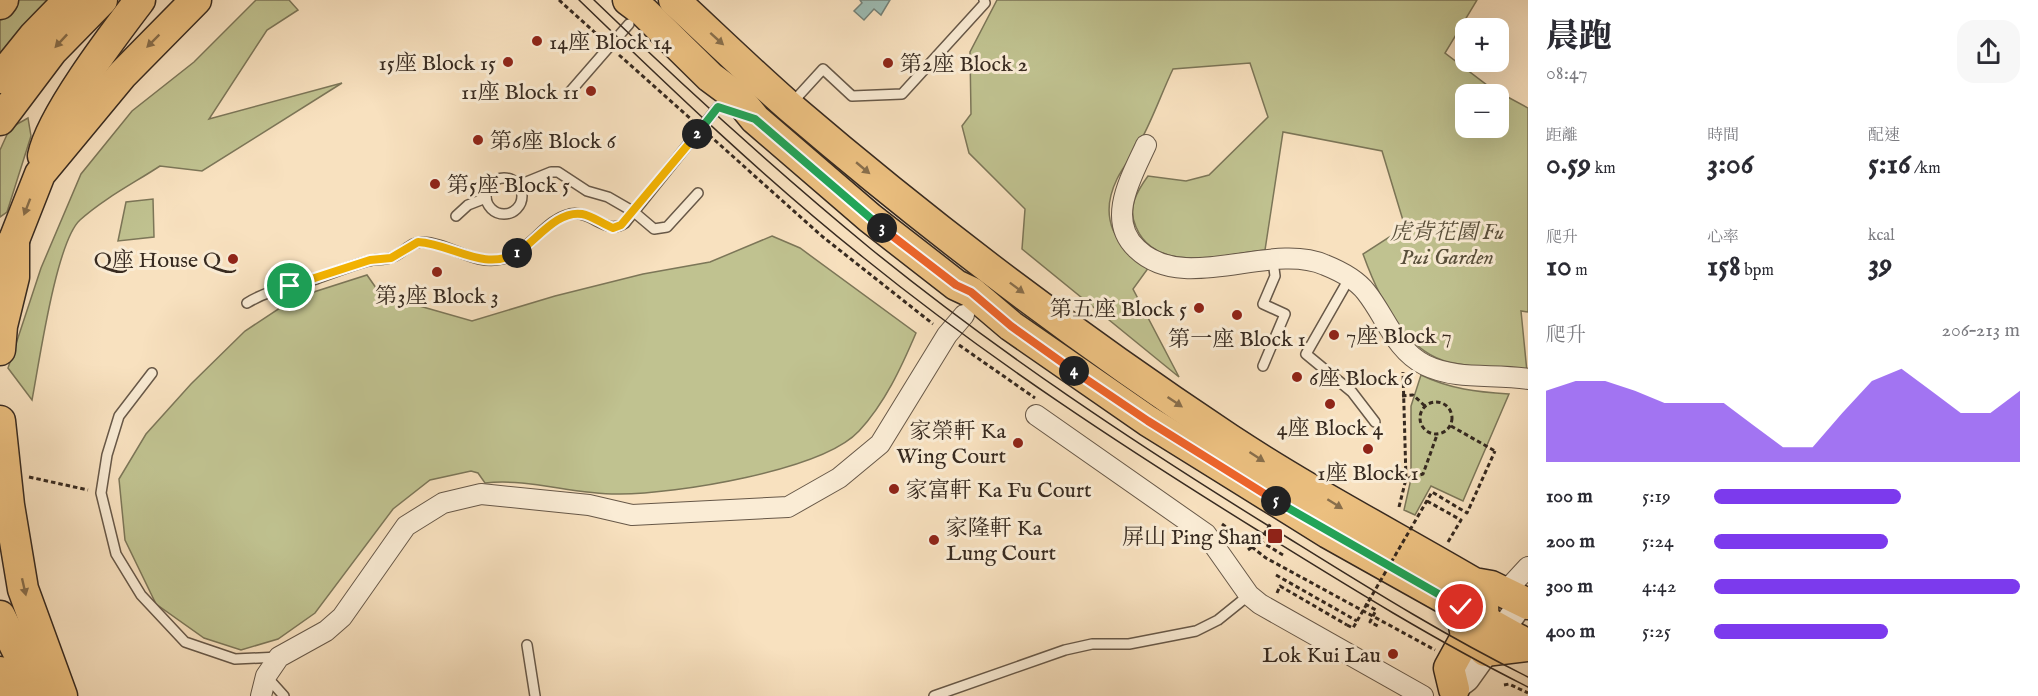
<!DOCTYPE html>
<html lang="zh-TW">
<head>
<meta charset="utf-8">
<style>
  :root { --surface:#fff; --page:#f7f7f7; --text:#2b2b33; --muted:#7c7c81; --accent:#7c3aed }
  body { margin:0; font-family:"IM FELL English","Noto Serif TC",serif; background:var(--page); color:var(--text); height:100vh; display:flex; flex-direction:column; font-size:22px; white-space:nowrap }
  * { box-sizing:border-box; margin:0 }
  p { font-size:20px; color:var(--muted) }
  .icon { flex:none; width:33px; height:33px; fill:none; stroke:currentColor; stroke-width:2; stroke-linecap:round; stroke-linejoin:round }
  .map { position:relative; flex:1; overflow:hidden }
  .side { display:flex; flex-direction:column; background:var(--surface); width:510px }
  .side>* { flex:none }
  .tools { position:absolute; left:1455px; top:18px; display:grid; gap:12px }
  .tools a { display:grid; place-items:center; width:54px; height:54px; border-radius:12px; background:var(--surface); box-shadow:0 6px 24px #0002; font-size:30px }
  .pin { position:absolute; display:grid; place-items:center; width:51px; height:51px; color:#fff; margin:-26px; border:3px solid #fff; border-radius:50%; box-shadow:0 2px 6px #0007 }
  .km { position:absolute; width:30px; height:30px; margin:-15px; border-radius:50%; background:#222; color:#fff; font-size:16px; line-height:30px; text-align:center }
  .round { display:grid; place-items:center; flex:none; width:63px; height:63px; border-radius:18px; background:var(--page) }
  .summary { display:flex; align-items:center; justify-content:space-between; height:102px; padding:0 18px }
  h1 { font-size:33px; font-weight:800; line-height:45px }
  .stats { display:grid; grid-template-columns:repeat(3,1fr); gap:9px; height:102px; padding:6px 18px }
  .stats div { display:grid; align-content:center }
  .stats b { font-size:30px; font-weight:800 }
  .stats small { font-size:16px; font-weight:400 }
  .stats p { font-size:16px }
  .chart { height:168px; padding:12px 18px }
  .chart p { display:flex; justify-content:space-between }
  .chart svg { width:100%; height:108px; margin-top:6px; fill:var(--accent); opacity:.7 }
  ul { padding:0 18px; list-style:none; font-size:20px }
  li { display:grid; grid-template-columns:96px 72px 1fr; align-items:center; height:45px }
  li i { height:15px; border-radius:8px; background:var(--accent) }
  main { display:flex; flex:1; min-height:0 }
  .map>svg:first-child { display:block }
  .green { fill:#c0c290; stroke:#7c7658; stroke-width:1.5; fill-rule:evenodd }
  .water { fill:#9dbdb5; stroke:#748279; stroke-width:1.5 }
  .lines { fill:none; stroke-linecap:round; stroke-linejoin:round }
  .service-casing { stroke:#675848; stroke-width:12 }
  .minor-casing { stroke:#675848; stroke-width:22 }
  .tertiary-casing { stroke:#675848; stroke-width:27 }
  .primary-casing { stroke:#372a20; stroke-width:33 }
  .path { stroke:#372a20; stroke-width:3; stroke-dasharray:4.5 3; stroke-linecap:butt }
  .service { stroke:#faecd5; stroke-width:9 }
  .minor { stroke:#faecd5; stroke-width:20 }
  .tertiary { stroke:#faecd5; stroke-width:24 }
  .primary { stroke:#ecc080; stroke-width:30 }
  .tram { stroke:#372a20; stroke-width:1.5 }
  .path-bridge { stroke:#372a20; stroke-width:3; stroke-dasharray:4.5 3; stroke-linecap:butt }
  .oneway { fill:#886e4b }
  .split-1-casing { stroke:#fff; stroke-width:12 }
  .split-2-casing { stroke:#fff; stroke-width:12 }
  .split-3-casing { stroke:#fff; stroke-width:12 }
  .split-4-casing { stroke:#fff; stroke-width:12 }
  .split-5-casing { stroke:#fff; stroke-width:12 }
  .split-6-casing { stroke:#fff; stroke-width:12 }
  .split-1 { stroke:#f5b400; stroke-width:8 }
  .split-2 { stroke:#f5b400; stroke-width:8 }
  .split-3 { stroke:#22a559; stroke-width:8 }
  .split-4 { stroke:#f0652b; stroke-width:8 }
  .split-5 { stroke:#f0652b; stroke-width:8 }
  .split-6 { stroke:#22a559; stroke-width:8 }
  .poi-dot { fill:#8f2418; stroke:#faecd5; stroke-width:2 }
  .labels { text-anchor:middle; stroke-width:6; stroke-linejoin:round; paint-order:stroke }
  .poi-label { font-size:22px; fill:#372a20; stroke:#faecd5; text-anchor:start }
  .park-label { font-size:22px; font-style:italic; fill:#59503c; stroke:#faecd5 }
</style>
</head>
<body>
<main>
<div class="map">
<svg width="1528" height="696" viewBox="0 0 1528 696">
  <rect width="100%" height="100%" fill="#f8e1bf"/>
  <filter id="stains"><feTurbulence type="fractalNoise" baseFrequency=".00333" numOctaves="4"/><feColorMatrix values="0 0 0 0 .2 0 0 0 0 .09 0 0 0 0 .02 0 0 0 .5 -.17"/></filter>
  <radialGradient id="worn" r=".72"><stop offset=".6" stop-color="#630" stop-opacity="0"/><stop offset="1" stop-color="#630" stop-opacity=".3"/></radialGradient>
  <!-- green -->
  <g class="green">
    <polygon points="17,0 56,0 0,64 0,18"/>
    <path d="M256 0H289L298 10 267 30 209 119 342 83 202 171 160 166C134 183 103 199 80 220 56 242 39 364 32 400L8 368 41 268 81 174 132 111 194 62Z"/>
    <path d="M997 0H1477L1445 53 1491 88 1528 108V312L1521 311 1527 372C1501 369 1474 368 1449 362 1404 352 1377 293 1363 254L1405 227 1382 151 1283 132 1265 250C1224 254 1156 275 1136 227 1127 208 1137 191 1148 176L1186 181 1209 175 1268 117 1250 63 1173 69C1162 92 1153 118 1141 140 1134 154 1124 165 1117 179 1098 218 1115 247 1149 267L1133 289 1179 377 1022 249 1025 209 969 153 962 126 971 114 970 52ZM1466 94H1498V128H1466Z"/>
    <polygon points="28,118 31,136 7,212 0,217 0,150 10,128"/>
    <polygon points="153,199 154,237 118,241 126,202"/>
    <path d="M772 236 800 248 916 333C901 368 885 403 859 431 822 471 674 494 620 494 574 495 530 478 485 483L478 473 471 471 430 480 393 509 315 613 278 639 241 650 204 638 156 604 125 540 119 479 146 434 191 384 245 331 295 298 367 275 381 295 472 321 555 296 643 274 710 262Z"/>
    <path d="M1421 375C1450 389 1477 392 1509 394L1463 501 1431 486 1415 515 1404 510 1411 479V406Z"/>
  </g>
  <!-- water -->
  <polygon class="water" points="860,0 890,0 881,15 874,9 864,20 854,11 862,3"/>
  <g class="lines">
    <defs>
      <g id="service">
        <polyline points="569,93 629,24"/>
        <polyline points="791,104 823,69 852,96 902,94 985,3 984,0"/>
        <circle cx="504" cy="196" r="18"/>
        <polyline points="519,185 551,172 558,172 587,191 608,197 634,212 654,229 667,227 698,193"/>
        <polyline points="456,216 468,205 486,198"/>
        <polyline points="1350,277 1306,354 1352,392 1375,422"/>
        <path d="M247 303C268 290 292 286 316 279 333 273 350 266 368 261 375 259 383 260 390 258 402 255 411 241 422 242 450 243 474 266 502 259 530 252 544 220 570 214 592 210 606 236 625 223L718 107"/>
        <polyline points="1263,366 1285,314 1263,304 1275,276 1273,261"/>
        <polyline points="152,373 119,416 107,455 101,493 116,554 141,595 185,642 235,659 279,657"/>
        <polyline points="527,645 535,696"/>
        <polyline points="266,676 284,696"/>
        <polyline points="934,696 1065,650 1092,644 1129,644 1196,631 1218,620 1249,595"/>
      </g>
      <g id="minor">
        <path d="M1146 145C1132 176 1105 220 1137 249 1185 295 1270 241 1325 265 1340 271 1356 279 1366 292 1386 317 1395 350 1425 365 1458 381 1494 373 1528 379"/>
        <polyline points="1036,415 1206,534 1249,595 1260,604 1423,696"/>
        <polyline points="1504,593 1528,567"/>
        <polyline points="261,696 266,676 279,657 326,631 342,617 406,526 443,503 481,494 589,505 632,515 788,507 839,478 880,444 947,335 964,315"/>
      </g>
      <polyline id="tertiary" points="1454,689 1467,679 1522,602"/>
      <g id="primary">
        <polyline points="628,0 644,12 710,77 737,97 755,119 870,218 956,285 971,292 1011,326 1148,421 1328,533 1528,645"/>
        <path d="M674 0C713 36 751 73 791 108 930 227 1077 338 1229 439 1308 491 1392 535 1474 583L1491 586 1528 604"/>
        <polyline points="0,4 3,0"/>
        <polyline points="0,78 34,36 69,0"/>
        <polyline points="0,120 52,51 102,0"/>
        <path d="M43 156C51 116 114 34 140 0"/>
        <polyline points="0,262 14,240 40,174 122,75 196,0"/>
        <polyline points="0,350 2,326 14,277 14,240"/>
        <polyline points="0,421 9,505 23,589 62,696"/>
        <polyline points="1483,604 1485,651 1528,646"/>
        <polyline points="0,616 40,696"/>
        <polyline points="0,672 12,696"/>
        <polyline points="1454,689 1449,668 1466,637 1461,607"/>
      </g>
    </defs>
    <!-- service casing -->
    <use href="#service" class="service-casing"/>
    <!-- minor casing -->
    <use href="#minor" class="minor-casing"/>
    <!-- tertiary casing -->
    <use href="#tertiary" class="tertiary-casing"/>
    <!-- primary casing -->
    <use href="#primary" class="primary-casing"/>
    <!-- path -->
    <g class="path">
      <polyline points="559,0 602,39"/>
      <polyline points="619,55 692,120"/>
      <polyline points="709,135 823,237 933,324"/>
      <polyline points="959,345 1035,398"/>
      <polyline points="1402,396 1413,395 1425,406"/>
      <circle cx="1436" cy="418" r="16"/>
      <polyline points="1451,426 1495,451"/>
      <polyline points="29,477 88,490"/>
      <polyline points="1406,479 1423,474 1437,435"/>
      <polyline points="1427,501 1461,520 1448,542"/>
      <polyline points="1399,507 1406,479 1403,372"/>
      <polyline points="1222,524 1266,558 1435,650"/>
      <polyline points="1260,541 1283,555"/>
      <polyline points="1248,550 1260,541 1271,523"/>
      <polyline points="1276,575 1357,621"/>
      <polyline points="1277,593 1280,586 1347,625"/>
      <polyline points="1365,604 1376,610 1370,622 1380,627"/>
      <polyline points="1504,685 1509,684 1528,693"/>
    </g>
    <!-- service -->
    <use href="#service" class="service"/>
    <!-- minor -->
    <use href="#minor" class="minor"/>
    <!-- tertiary -->
    <use href="#tertiary" class="tertiary"/>
    <!-- primary -->
    <use href="#primary" class="primary"/>
    <!-- tram -->
    <g class="tram">
      <path d="M579 0C671 89 764 178 864 258 990 360 1125 448 1262 533 1349 587 1436 641 1528 687"/>
      <path d="M594 0C683 86 775 170 871 249 998 352 1133 442 1272 528 1356 580 1439 633 1528 677"/>
    </g>
    <!-- path-bridge -->
    <polyline class="path-bridge" points="1347,625 1353,628 1432,492 1467,513 1495,451"/>
  </g>
  <!-- one-way arrows -->
  <defs><path id="oneway-solid" d="M-6-.8H1V-3.2L6.5 0L1 3.2V.8H-6Z" transform="scale(1.5)"/></defs>
  <g class="oneway">
    <use href="#oneway-solid" transform="translate(717 39) rotate(42)"/>
    <use href="#oneway-solid" transform="translate(61 41) rotate(133)"/>
    <use href="#oneway-solid" transform="translate(153 41) rotate(135)"/>
    <use href="#oneway-solid" transform="translate(863 168) rotate(40)"/>
    <use href="#oneway-solid" transform="translate(27 207) rotate(111)"/>
    <use href="#oneway-solid" transform="translate(1017 288) rotate(37)"/>
    <use href="#oneway-solid" transform="translate(1175 402) rotate(34)"/>
    <use href="#oneway-solid" transform="translate(1257 457) rotate(33)"/>
    <use href="#oneway-solid" transform="translate(1335 504) rotate(32)"/>
    <use href="#oneway-solid" transform="translate(24 587) rotate(77)"/>
  </g>
  <g class="lines">
    <defs>
      <path id="split-1" d="M290 286 370 260 391 258 418 242C453 244 483 272 517 253"/>
      <path id="split-2" d="M517 253C536 241 557 210 582 214 593 216 602 224 613 228L621 225 697 134"/>
      <polyline id="split-3" points="697,134 718,107 755,119 882,228"/>
      <polyline id="split-4" points="882,228 956,285 971,292 1011,326 1074,371"/>
      <polyline id="split-5" points="1074,371 1148,421 1276,501"/>
      <polyline id="split-6" points="1276,501 1461,607"/>
    </defs>
    <!-- split-1 casing -->
    <use href="#split-1" class="split-1-casing"/>
    <!-- split-2 casing -->
    <use href="#split-2" class="split-2-casing"/>
    <!-- split-3 casing -->
    <use href="#split-3" class="split-3-casing"/>
    <!-- split-4 casing -->
    <use href="#split-4" class="split-4-casing"/>
    <!-- split-5 casing -->
    <use href="#split-5" class="split-5-casing"/>
    <!-- split-6 casing -->
    <use href="#split-6" class="split-6-casing"/>
    <!-- split-1 -->
    <use href="#split-1" class="split-1"/>
    <!-- split-2 -->
    <use href="#split-2" class="split-2"/>
    <!-- split-3 -->
    <use href="#split-3" class="split-3"/>
    <!-- split-4 -->
    <use href="#split-4" class="split-4"/>
    <!-- split-5 -->
    <use href="#split-5" class="split-5"/>
    <!-- split-6 -->
    <use href="#split-6" class="split-6"/>
  </g>
  <!-- markers -->
  <g class="poi-dot">
    <circle cx="537" cy="41" r="6"/>
    <circle cx="508" cy="62" r="6"/>
    <circle cx="888" cy="63" r="6"/>
    <circle cx="591" cy="91" r="6"/>
    <circle cx="478" cy="140" r="6"/>
    <circle cx="435" cy="184" r="6"/>
    <circle cx="233" cy="259" r="6"/>
    <circle cx="437" cy="272" r="6"/>
    <circle cx="1199" cy="308" r="6"/>
    <circle cx="1237" cy="315" r="6"/>
    <circle cx="1334" cy="335" r="6"/>
    <circle cx="1297" cy="377" r="6"/>
    <circle cx="1330" cy="404" r="6"/>
    <circle cx="1018" cy="443" r="6"/>
    <circle cx="1368" cy="449" r="6"/>
    <circle cx="894" cy="489" r="6"/>
    <rect x="1267" y="528" width="16" height="16" rx="3"/>
    <circle cx="934" cy="540" r="6"/>
    <circle cx="1393" cy="654" r="6"/>
  </g>
  <g class="labels">
    <!-- poi labels -->
    <g class="poi-label">
      <text x="549" y="49">14座 Block 14</text>
      <text x="496" y="70" text-anchor="end">15座 Block 15</text>
      <text x="900" y="71">第2座 Block 2</text>
      <text x="579" y="99" text-anchor="end">11座 Block 11</text>
      <text x="490" y="148">第6座 Block 6</text>
      <text x="447" y="192">第5座 Block 5</text>
      <text x="221" y="267" text-anchor="end">Q座 House Q</text>
      <text x="437" y="303" text-anchor="middle">第3座 Block 3</text>
      <text x="1187" y="316" text-anchor="end">第五座 Block 5</text>
      <text x="1346" y="343">7座 Block 7</text>
      <text x="1237" y="346" text-anchor="middle">第一座 Block 1</text>
      <text x="1309" y="385">6座 Block 6</text>
      <text x="1330" y="435" text-anchor="middle">4座 Block 4</text>
      <text x="1006" y="438" text-anchor="end">家榮軒 Ka<tspan x="1006" dy="25">Wing Court</tspan></text>
      <text x="1368" y="480" text-anchor="middle">1座 Block 1</text>
      <text x="906" y="497">家富軒 Ka Fu Court</text>
      <text x="946" y="535">家隆軒 Ka<tspan x="946" dy="25">Lung Court</tspan></text>
      <text x="1262" y="544" text-anchor="end">屏山 Ping Shan</text>
      <text x="1381" y="662" text-anchor="end">Lok Kui Lau</text>
    </g>
    <!-- park labels -->
    <g class="park-label">
      <text x="1447" y="239">虎背花園 Fu<tspan x="1447" dy="25">Pui Garden</tspan></text>
    </g>
  </g>
  <rect width="100%" height="100%" filter="url(#stains)"/>
  <rect width="100%" height="100%" fill="url(#worn)"/>
</svg>
<div class="tools">
<a>+</a>
<a>−</a>
</div>
<div class="pin" style="left:290px;top:286px;background:#1e9e55"><svg class="icon" aria-label="arrive" viewBox="0 0 24 24"><path d="M6 21V4h12l-3 4 3 4H6"/></svg></div>
<div class="pin" style="left:1461px;top:607px;background:#d93025"><svg class="icon" aria-label="check" viewBox="0 0 24 24"><path d="M5 12l5 5 9-10"/></svg></div>
<b class="km" style="left:517px;top:253px">1</b>
<b class="km" style="left:697px;top:134px">2</b>
<b class="km" style="left:882px;top:228px">3</b>
<b class="km" style="left:1074px;top:371px">4</b>
<b class="km" style="left:1276px;top:501px">5</b>
</div>
<section class="side">
<div class="summary"><div><h1>晨跑</h1><p>08:47</p></div><a class="round"><svg class="icon" aria-label="share" viewBox="0 0 24 24"><path d="M12 15V3M7 8l5-5 5 5M5 13v7h14v-7"/></svg></a></div>
<div class="stats">
<div><p>距離</p><b>0.59<small> km</small></b></div>
<div><p>時間</p><b>3:06</b></div>
<div><p>配速</p><b>5:16<small> /km</small></b></div>
</div>
<div class="stats">
<div><p>爬升</p><b>10<small> m</small></b></div>
<div><p>心率</p><b>158<small> bpm</small></b></div>
<div><p>kcal</p><b>39</b></div>
</div>
<div class="chart"><p><span>爬升</span>206–213 m</p>
<svg viewBox="0 0 160 44" preserveAspectRatio="none"><path d="M0 44V15L10 11L20 11L30 15L40 20L50 20L60 20L70 29L80 38L90 38L100 24L110 11L120 6L130 15L140 24L150 24L160 15V44z"/></svg>
</div>
<ul>
<li><b>100 m</b>5:19<i style="width:61%"></i></li>
<li><b>200 m</b>5:24<i style="width:57%"></i></li>
<li><b>300 m</b>4:42<i style="width:100%"></i></li>
<li><b>400 m</b>5:25<i style="width:57%"></i></li>
</ul>
</section>
</main>
</body>
</html>
